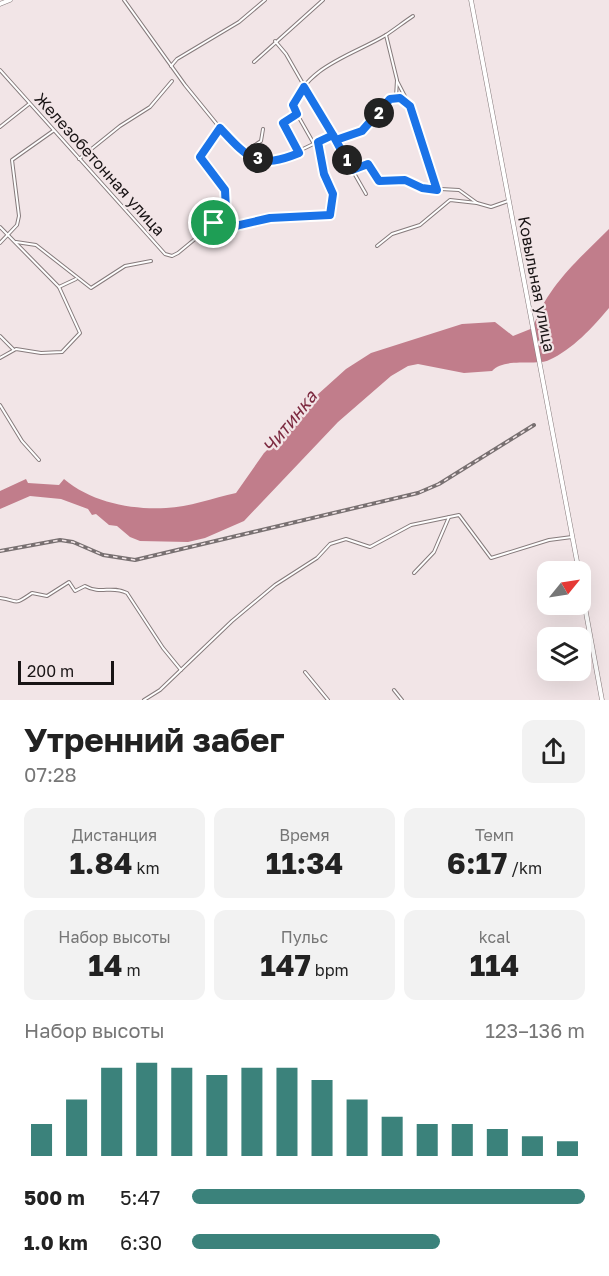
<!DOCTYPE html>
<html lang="ru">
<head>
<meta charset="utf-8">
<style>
  :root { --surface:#fff; --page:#f2f2f2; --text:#222; --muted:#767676; --accent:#3b827b }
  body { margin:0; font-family:"Golos Text",sans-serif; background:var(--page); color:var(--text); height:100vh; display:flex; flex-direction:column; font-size:22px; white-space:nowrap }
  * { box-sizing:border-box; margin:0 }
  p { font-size:20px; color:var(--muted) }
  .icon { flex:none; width:33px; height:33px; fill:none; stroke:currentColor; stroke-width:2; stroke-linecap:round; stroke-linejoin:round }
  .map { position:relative; height:700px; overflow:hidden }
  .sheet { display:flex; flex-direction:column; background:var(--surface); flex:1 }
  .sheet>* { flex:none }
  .needle { width:39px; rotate:60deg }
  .controls { position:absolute; left:537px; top:561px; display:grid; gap:12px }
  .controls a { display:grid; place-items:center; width:54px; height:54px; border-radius:12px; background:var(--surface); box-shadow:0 6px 24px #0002; font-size:30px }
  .scale { position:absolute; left:18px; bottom:15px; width:96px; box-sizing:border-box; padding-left:6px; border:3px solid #191415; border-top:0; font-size:16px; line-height:21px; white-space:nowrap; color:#191415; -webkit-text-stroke:4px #f2e5e7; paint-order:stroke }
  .pin { position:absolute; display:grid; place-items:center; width:51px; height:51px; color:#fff; margin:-26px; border:3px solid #fff; border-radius:50%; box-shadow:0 2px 6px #0007 }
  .km { position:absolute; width:30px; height:30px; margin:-15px; border-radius:50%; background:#222; color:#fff; font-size:16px; line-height:30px; text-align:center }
  .round { display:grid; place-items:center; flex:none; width:63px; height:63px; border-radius:12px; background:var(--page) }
  .overview { display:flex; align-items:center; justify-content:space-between; height:102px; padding:0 24px }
  h1 { font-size:33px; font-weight:700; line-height:45px }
  .figures { display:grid; grid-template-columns:repeat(3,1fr); gap:9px; height:102px; padding:6px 24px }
  .figures div { display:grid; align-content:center; border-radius:12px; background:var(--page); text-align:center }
  .figures b { font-size:30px; font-weight:700 }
  .figures small { font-size:16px; font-weight:400 }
  .figures p { font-size:16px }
  .chart { height:168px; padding:12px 24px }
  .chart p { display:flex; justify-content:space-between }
  .chart svg { width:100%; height:108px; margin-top:6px; stroke:var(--accent); stroke-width:6 }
  ul { padding:0 24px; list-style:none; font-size:20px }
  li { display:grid; grid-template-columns:96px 72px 1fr; align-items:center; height:45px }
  li i { height:15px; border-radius:8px; background:var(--accent) }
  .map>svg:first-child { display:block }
  .water { fill:#c17d8b }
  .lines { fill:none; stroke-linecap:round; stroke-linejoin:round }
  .minor-casing { stroke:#867b7c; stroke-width:4 }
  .secondary-casing { stroke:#867b7c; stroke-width:5 }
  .minor { stroke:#fff; stroke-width:2 }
  .secondary { stroke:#fff; stroke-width:4 }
  .rail-casing { stroke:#787071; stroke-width:4 }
  .rail { stroke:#f2e5e7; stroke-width:1.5; stroke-dasharray:4.5; stroke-linecap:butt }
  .route-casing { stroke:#fff; stroke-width:12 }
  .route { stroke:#1a73e8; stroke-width:8 }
  .labels { text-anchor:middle; stroke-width:4.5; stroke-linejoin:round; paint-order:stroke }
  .street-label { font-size:16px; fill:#191415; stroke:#f2e5e7 }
  .water-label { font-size:18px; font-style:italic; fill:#7d2b41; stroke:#f2e5e7 }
</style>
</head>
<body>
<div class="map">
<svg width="609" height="700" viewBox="0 0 609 700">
  <rect width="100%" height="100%" fill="#f2e5e7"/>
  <!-- water -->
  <path class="water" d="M609 229V308C593 327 572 350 549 360 538 366 504 357 492 371L464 373 418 364 408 366 391 376 338 422 244 521 205 538 188 542 140 541 130 537 117 526 109 525 96 514 92 515 88 509 61 499 30 496 0 509V491L26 479 28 483 59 485 64 479C91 502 131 510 166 508 189 507 213 498 236 493L264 453 292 426 316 396 346 369 371 353 462 324 495 322 513 336 533 328C546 287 579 259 609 229Z"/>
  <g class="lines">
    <defs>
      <g id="minor">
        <polyline points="275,41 286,54 366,194"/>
        <polyline points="254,62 323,0"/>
        <polyline points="171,66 177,59 239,22 265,0"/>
        <path d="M0 70 165 254 172 256 178 253 223 216C237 190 207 178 200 157L220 128 185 85 124 0"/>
        <polyline points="397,81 412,110 437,190"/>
        <polyline points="396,97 408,105"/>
        <polyline points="297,114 283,123 299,153"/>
        <polyline points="0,127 29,104"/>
        <polyline points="220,128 243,153 274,163 332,135"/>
        <path d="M335 140C344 137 355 136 363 130 376 121 381 103 396 97L397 80 386 35"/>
        <path d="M314 144 293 107C306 66 353 55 386 35 395 29 404 22 413 16"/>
        <polyline points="243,153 261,141 263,129"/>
        <polyline points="79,159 120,126 150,107 172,81"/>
        <polyline points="352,170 368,164 382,182 398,179 422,188 459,190 477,203 491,207 508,201"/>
        <polyline points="215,223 231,227 270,218 330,215 334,194 324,174 318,142"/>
        <polyline points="0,227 59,287 80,333 62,352 41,353 16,349 0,358"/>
        <polyline points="16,242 36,245 91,288 125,266 151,261"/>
        <polyline points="0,243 17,225 19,216 12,160 53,131"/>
        <polyline points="377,246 392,234 420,225 450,200 477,203"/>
        <polyline points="59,287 76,279"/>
        <polyline points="0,336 13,349"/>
        <polyline points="0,405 22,441 39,460"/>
        <polyline points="414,573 434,552 449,517"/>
        <path d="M0 598C19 600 12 607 32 593L47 596 69 582 75 591 85 586C101 595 111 585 127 593L163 648 181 670"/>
        <polyline points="305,672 328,700"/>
        <polyline points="394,690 402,700"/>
        <polyline points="144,700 160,690 232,621 275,585 317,558 330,544 346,539 370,547 411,525 459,515 491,558 549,540 572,537"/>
      </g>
      <g id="secondary">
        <polyline points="471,0 579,572"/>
        <polyline points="0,4 10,0"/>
        <polyline points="580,580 602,700"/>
      </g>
    </defs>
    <!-- minor casing -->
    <use href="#minor" class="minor-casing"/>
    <!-- secondary casing -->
    <use href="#secondary" class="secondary-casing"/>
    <!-- minor -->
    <use href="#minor" class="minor"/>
    <!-- secondary -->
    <use href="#secondary" class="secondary"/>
    <defs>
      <polyline id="rail" points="0,551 60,540 73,542 103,555 135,560 418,493 439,484 534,425"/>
    </defs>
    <!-- rail casing -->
    <use href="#rail" class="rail-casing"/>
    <!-- rail -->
    <use href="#rail" class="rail"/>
  </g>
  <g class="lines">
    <defs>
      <path id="route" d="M214 223 231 227 270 218 330 215 333 194 324 174 318 142 333 135 352 170 368 164 379 181 405 180 422 188 437 190 410 106 400 98 390 99 362 131 336 140 304 87 293 105 297 114 283 123 299 153C257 170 249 159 220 128L200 157 225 190 226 210 214 223"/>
    </defs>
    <!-- route casing -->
    <use href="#route" class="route-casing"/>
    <!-- route -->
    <use href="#route" class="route"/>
  </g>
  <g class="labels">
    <!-- street labels -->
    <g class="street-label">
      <text transform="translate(100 164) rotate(48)" y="6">Железобетонная улица</text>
      <text transform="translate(537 284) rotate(79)" y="6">Ковыльная улица</text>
    </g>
    <!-- water labels -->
    <g class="water-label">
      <text transform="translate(290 422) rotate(-51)" y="6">Читинка</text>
    </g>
  </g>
</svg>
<div class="controls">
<a><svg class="needle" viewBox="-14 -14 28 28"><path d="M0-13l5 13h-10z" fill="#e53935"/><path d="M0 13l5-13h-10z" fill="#767676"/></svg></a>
<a><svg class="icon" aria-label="layers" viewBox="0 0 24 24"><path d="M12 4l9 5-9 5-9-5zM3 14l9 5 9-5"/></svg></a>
</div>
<div class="scale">200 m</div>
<div class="pin" style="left:214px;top:223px;background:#1e9e55"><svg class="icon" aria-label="arrive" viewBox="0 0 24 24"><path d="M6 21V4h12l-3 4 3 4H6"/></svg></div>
<b class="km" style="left:347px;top:160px">1</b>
<b class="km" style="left:379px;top:113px">2</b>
<b class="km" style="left:258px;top:158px">3</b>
</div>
<section class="sheet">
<div class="overview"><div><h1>Утренний забег</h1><p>07:28</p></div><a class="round"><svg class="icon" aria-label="share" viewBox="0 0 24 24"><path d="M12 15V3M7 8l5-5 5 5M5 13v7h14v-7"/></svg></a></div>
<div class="figures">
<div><p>Дистанция</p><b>1.84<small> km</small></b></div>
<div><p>Время</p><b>11:34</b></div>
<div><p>Темп</p><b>6:17<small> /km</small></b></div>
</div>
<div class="figures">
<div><p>Набор высоты</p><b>14<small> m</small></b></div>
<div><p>Пульс</p><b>147<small> bpm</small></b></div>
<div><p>kcal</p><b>114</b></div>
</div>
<div class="chart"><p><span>Набор высоты</span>123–136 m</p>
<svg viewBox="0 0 160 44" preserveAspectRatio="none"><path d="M5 44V31M15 44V21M25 44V8M35 44V6M45 44V8M55 44V11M65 44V8M75 44V8M85 44V13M95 44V21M105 44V28M115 44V31M125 44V31M135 44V33M145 44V36M155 44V38"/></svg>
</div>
<ul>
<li><b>500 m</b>5:47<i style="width:100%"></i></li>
<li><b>1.0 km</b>6:30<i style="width:63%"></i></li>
</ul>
</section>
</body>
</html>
